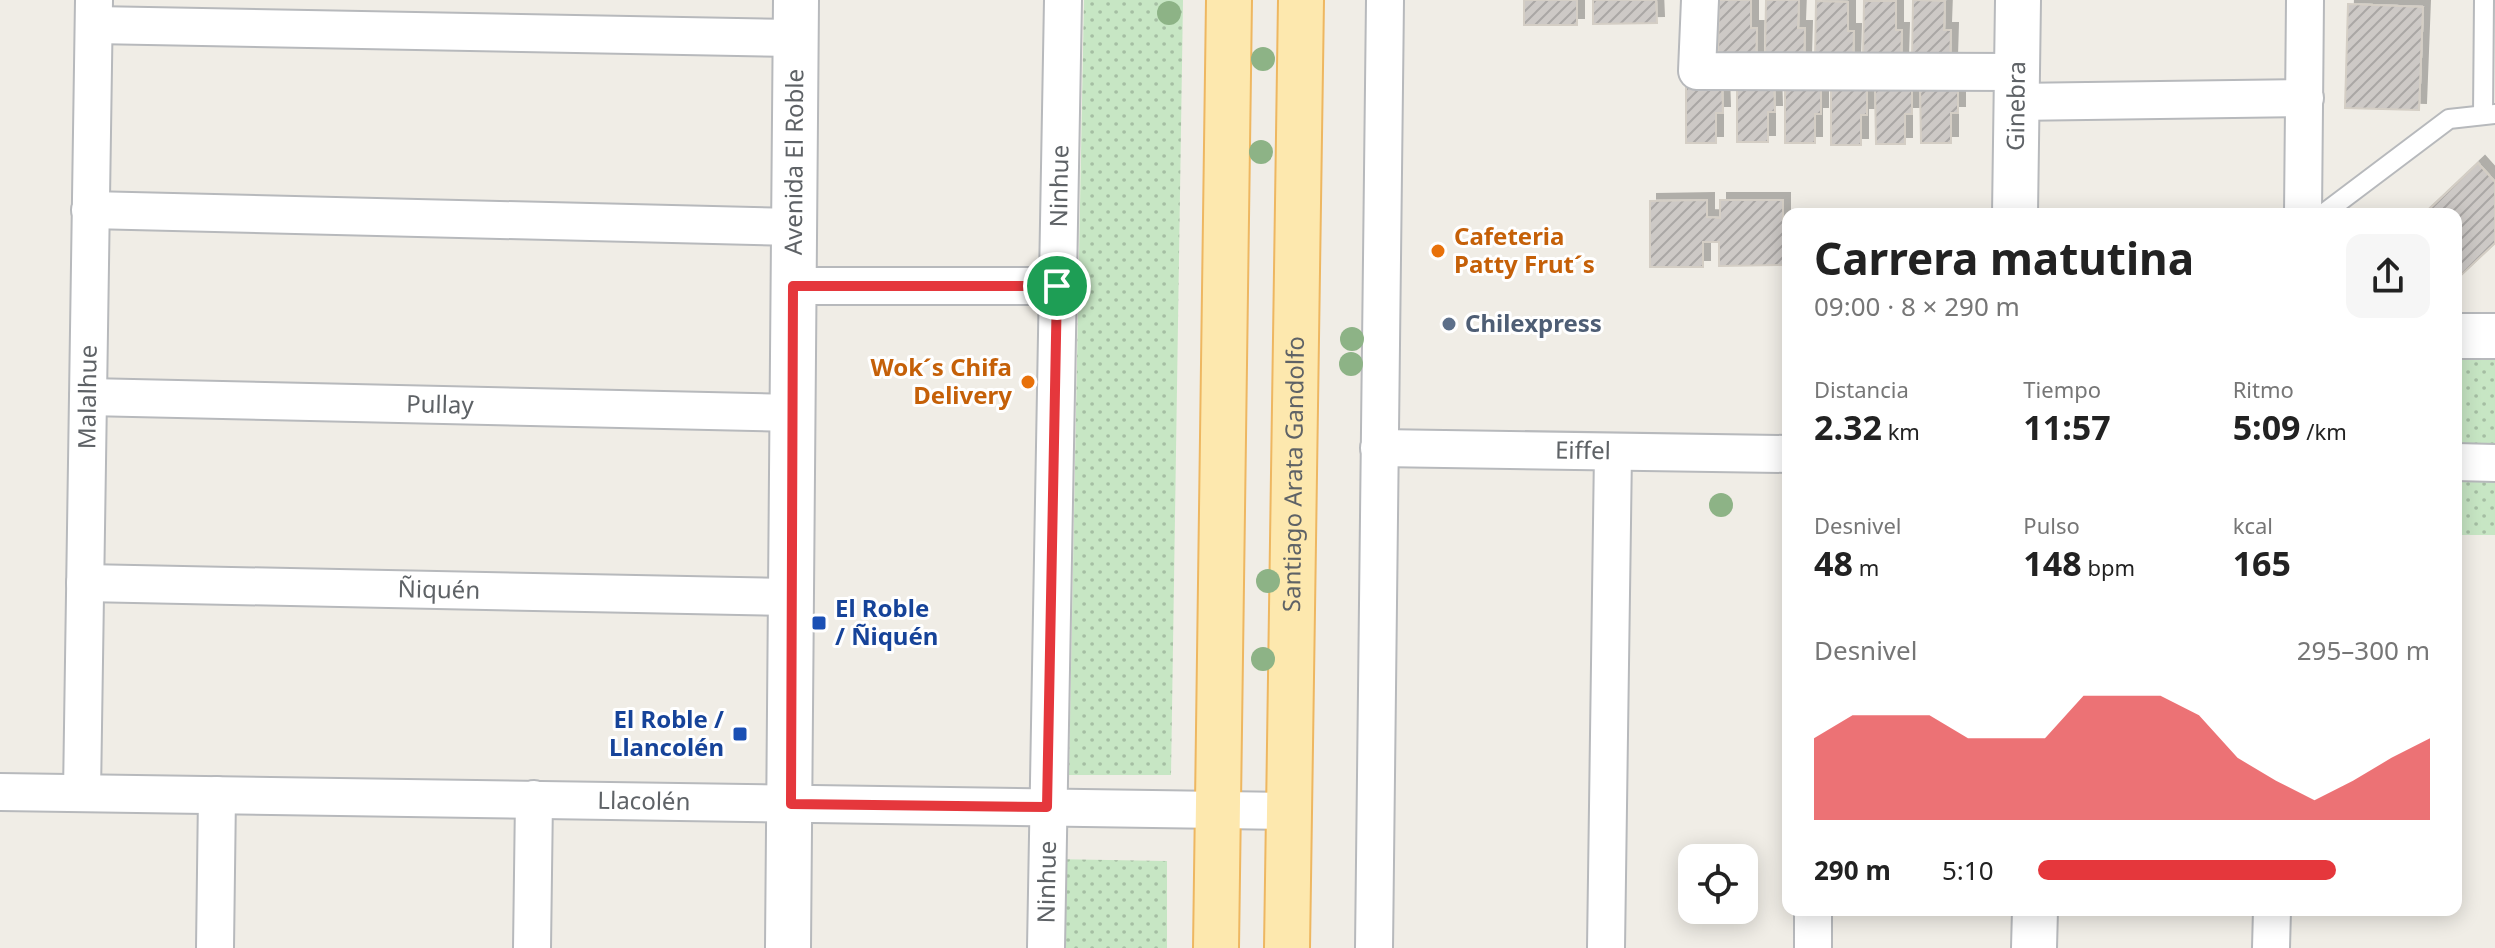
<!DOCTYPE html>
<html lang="es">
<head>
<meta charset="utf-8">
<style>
  :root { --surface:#fff; --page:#f6f6f6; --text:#222; --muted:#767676; --accent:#e5373c }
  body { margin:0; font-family:"Noto Sans",sans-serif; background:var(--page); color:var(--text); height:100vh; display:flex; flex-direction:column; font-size:30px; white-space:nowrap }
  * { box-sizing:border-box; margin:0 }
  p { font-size:26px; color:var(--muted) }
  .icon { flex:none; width:44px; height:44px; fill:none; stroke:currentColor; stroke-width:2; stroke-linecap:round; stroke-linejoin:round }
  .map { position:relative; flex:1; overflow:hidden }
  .panel { position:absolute; left:1782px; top:208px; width:680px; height:708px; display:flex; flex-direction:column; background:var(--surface); border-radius:16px; box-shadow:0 4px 20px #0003 }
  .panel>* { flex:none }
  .buttons { position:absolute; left:1678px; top:844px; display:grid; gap:16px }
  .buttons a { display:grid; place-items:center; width:80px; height:80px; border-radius:16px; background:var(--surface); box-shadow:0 4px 20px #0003; font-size:40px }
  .pin { position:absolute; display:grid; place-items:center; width:68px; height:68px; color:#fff; margin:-34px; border:4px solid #fff; border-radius:50%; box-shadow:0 2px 8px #0007 }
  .round { display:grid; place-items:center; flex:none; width:84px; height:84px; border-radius:16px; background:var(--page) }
  .overview { display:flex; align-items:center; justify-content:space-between; height:136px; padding:0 32px }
  h1 { font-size:44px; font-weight:700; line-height:60px }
  .stats { display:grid; grid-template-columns:repeat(3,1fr); gap:12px; height:136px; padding:8px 32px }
  .stats div { display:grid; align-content:center }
  .stats b { font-size:34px; font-weight:700 }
  .stats small { font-size:22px; font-weight:400 }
  .stats p { font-size:22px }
  .chart { height:224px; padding:16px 32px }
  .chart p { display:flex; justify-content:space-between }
  .chart svg { width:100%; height:144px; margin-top:8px; fill:var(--accent); opacity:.7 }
  ul { padding:0 32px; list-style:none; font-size:26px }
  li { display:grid; grid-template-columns:128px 96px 1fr; align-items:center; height:60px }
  li i { height:20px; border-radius:10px; background:var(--accent) }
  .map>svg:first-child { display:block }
  .park { fill:url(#park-dots) }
  .building { fill:url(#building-hatch); stroke:#d4cec5; stroke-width:2; filter:url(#shadow) }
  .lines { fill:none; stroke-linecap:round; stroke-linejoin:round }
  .service-casing { stroke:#b7b9bc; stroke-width:22 }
  .minor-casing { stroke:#b7b9bc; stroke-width:40 }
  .tertiary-casing { stroke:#b7b9bc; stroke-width:48 }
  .primary-casing { stroke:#eeb761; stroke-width:48 }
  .service { stroke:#fff; stroke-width:18 }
  .minor { stroke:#fff; stroke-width:36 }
  .tertiary { stroke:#fff; stroke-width:44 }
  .primary { stroke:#fde8ae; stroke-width:44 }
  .tree { fill:#8db386 }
  .route-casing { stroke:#fff; stroke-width:16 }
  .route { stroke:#e5373c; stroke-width:10 }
  .food-dot { fill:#e8710a; stroke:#fff; stroke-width:3 }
  .service-dot { fill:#5c6f8a; stroke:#fff; stroke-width:3 }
  .transit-dot { fill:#1a4fb4; stroke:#fff; stroke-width:3 }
  .labels { text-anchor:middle; stroke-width:6; stroke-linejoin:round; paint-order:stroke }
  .street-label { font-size:24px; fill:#5e6266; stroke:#fff }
  .food-label { font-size:24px; font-weight:bold; fill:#c56008; stroke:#fff; text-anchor:start }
  .service-label { font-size:24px; font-weight:bold; fill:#4e5e75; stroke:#fff; text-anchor:start }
  .transit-label { font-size:24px; font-weight:bold; fill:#164399; stroke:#fff; text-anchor:start }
</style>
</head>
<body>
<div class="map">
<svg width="2495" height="948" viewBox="0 0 2495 948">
  <defs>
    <pattern id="park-dots" width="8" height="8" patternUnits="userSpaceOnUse" patternTransform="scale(2)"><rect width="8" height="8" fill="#c7e6c4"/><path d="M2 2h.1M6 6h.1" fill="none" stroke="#a5bea3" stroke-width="1.8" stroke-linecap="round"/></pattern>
    <pattern id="building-hatch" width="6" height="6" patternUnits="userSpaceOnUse" patternTransform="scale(2)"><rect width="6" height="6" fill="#cdc9c6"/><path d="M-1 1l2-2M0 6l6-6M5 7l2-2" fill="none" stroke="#aaa7a5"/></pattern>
    <filter id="shadow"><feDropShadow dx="7" dy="-7" stdDeviation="0" flood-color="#0004"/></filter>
  </defs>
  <rect width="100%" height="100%" fill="#f0ede6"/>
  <!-- park -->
  <g class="park">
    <polygon points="1084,0 1183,0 1171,775 1069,775"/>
    <polygon points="2456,349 2495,349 2495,446 2456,445"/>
    <polygon points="2456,474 2495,475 2495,535 2456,535"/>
    <polygon points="1050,859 1167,861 1167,948 1050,948"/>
  </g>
  <!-- building -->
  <g class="building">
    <rect x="1524" y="0" width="53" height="25"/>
    <polygon points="1593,0 1656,0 1657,23 1593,24"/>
    <polygon points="1719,0 1751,0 1751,28 1757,28 1756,62 1718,61"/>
    <polygon points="1766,0 1799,0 1798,28 1805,28 1804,62 1765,61"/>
    <polygon points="1913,0 1945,1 1944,30 1951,30 1950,63 1912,62"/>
    <polygon points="1816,1 1848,2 1848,31 1854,31 1853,64 1815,63"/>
    <polygon points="1864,1 1896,1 1896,30 1902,30 1901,63 1863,63"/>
    <polygon points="2348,4 2423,7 2419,110 2345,108"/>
    <polygon points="1737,82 1774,82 1775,112 1768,112 1768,142 1737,142"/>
    <polygon points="1686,83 1722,83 1723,113 1716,113 1716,143 1686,143"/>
    <polygon points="1958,83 1958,113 1951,113 1951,143 1921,143 1920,84"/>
    <polygon points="1785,84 1821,84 1821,114 1815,114 1815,143 1785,143"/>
    <polygon points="1912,84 1912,114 1905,114 1905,144 1876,144 1875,85"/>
    <polygon points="1831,85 1867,85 1867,115 1861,115 1861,145 1831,145"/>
    <polygon points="2478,163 2495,182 2495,243 2456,280 2456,214 2424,214"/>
    <polygon points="1707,200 1707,217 1720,218 1720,200 1783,200 1783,265 1719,266 1719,242 1703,242 1703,267 1650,267 1650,201"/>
  </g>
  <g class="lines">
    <defs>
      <g id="service">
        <polyline points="2483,114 2484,0"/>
        <polyline points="2323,214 2449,119 2495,114"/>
      </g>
      <g id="minor">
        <polyline points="1700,0 1697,71 2017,72"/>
        <polyline points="94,25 795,38"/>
        <polyline points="2017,102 2305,98"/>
        <polyline points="90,210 794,227"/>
        <polyline points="2303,214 2305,0"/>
        <polyline points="793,286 1057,286"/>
        <path id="s1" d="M88 397 792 413"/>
        <path id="s2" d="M1379 448 1788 454"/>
        <polyline points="2456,462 2495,463"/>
        <path id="s3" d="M85 583 791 597"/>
        <path id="s4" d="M0 792 1290 811"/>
        <path id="s5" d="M82 793 94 0"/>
        <polyline points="215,948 217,795"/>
        <polyline points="532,948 534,799"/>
        <path id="s6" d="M1046 948 1063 0"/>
        <polyline points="1374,948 1385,0"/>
        <polyline points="1606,948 1613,452"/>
        <polyline points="1813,948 1813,910"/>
        <polyline points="2271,948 2272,910"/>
      </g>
      <g id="tertiary">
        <path id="s7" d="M2015 214 2018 0"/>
        <polyline points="2456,336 2495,336"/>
        <path id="s8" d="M788 948 796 0"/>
        <polyline points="2034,948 2035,910"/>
      </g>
      <g id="primary">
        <polyline points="1216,948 1229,0"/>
        <path id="s9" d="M1287 948 1301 0"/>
      </g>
    </defs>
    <!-- service casing -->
    <use href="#service" class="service-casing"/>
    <!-- minor casing -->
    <use href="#minor" class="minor-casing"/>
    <!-- tertiary casing -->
    <use href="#tertiary" class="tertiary-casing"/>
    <!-- primary casing -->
    <use href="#primary" class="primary-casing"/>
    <!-- service -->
    <use href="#service" class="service"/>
    <!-- minor -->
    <use href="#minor" class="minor"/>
    <!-- tertiary -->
    <use href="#tertiary" class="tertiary"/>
    <!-- primary -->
    <use href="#primary" class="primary"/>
  </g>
  <!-- trees -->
  <g class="tree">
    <circle cx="1169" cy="13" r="12"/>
    <circle cx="1263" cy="59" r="12"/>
    <circle cx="1261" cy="152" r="12"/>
    <circle cx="1352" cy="339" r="12"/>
    <circle cx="1351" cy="364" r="12"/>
    <circle cx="1721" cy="505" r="12"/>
    <circle cx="1268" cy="581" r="12"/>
    <circle cx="1263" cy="659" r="12"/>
  </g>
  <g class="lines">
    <defs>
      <polygon id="route" points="793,286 1057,286 1047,807 791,804"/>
    </defs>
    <!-- route casing -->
    <use href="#route" class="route-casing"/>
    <!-- route -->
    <use href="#route" class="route"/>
  </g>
  <!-- markers -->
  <g class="food-dot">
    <circle cx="1438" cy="251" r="8"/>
    <circle cx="1028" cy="382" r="8"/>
  </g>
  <circle class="service-dot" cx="1449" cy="324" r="8"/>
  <g class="transit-dot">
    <rect x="811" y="615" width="16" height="16" rx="4"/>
    <rect x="732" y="726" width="16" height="16" rx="4"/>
  </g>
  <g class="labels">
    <!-- street labels -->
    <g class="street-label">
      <text dy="8" stroke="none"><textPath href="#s7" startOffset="108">Ginebra</textPath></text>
      <text dy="8" stroke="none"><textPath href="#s8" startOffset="786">Avenida El Roble</textPath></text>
      <text dy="8" stroke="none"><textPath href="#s6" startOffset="762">Ninhue</textPath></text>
      <text dy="8" stroke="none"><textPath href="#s5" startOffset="396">Malalhue</textPath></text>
      <text dy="8" stroke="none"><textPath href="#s1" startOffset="352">Pullay</textPath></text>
      <text dy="8" stroke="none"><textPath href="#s2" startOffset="204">Eiffel</textPath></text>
      <text dy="8" stroke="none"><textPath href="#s9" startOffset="474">Santiago Arata Gandolfo</textPath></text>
      <text dy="8" stroke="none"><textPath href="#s3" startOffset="354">Ñiquén</textPath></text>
      <text dy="8" stroke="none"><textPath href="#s4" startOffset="644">Llacolén</textPath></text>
      <text dy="8" stroke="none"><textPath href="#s6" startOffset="66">Ninhue</textPath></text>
    </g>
    <!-- food labels -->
    <g class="food-label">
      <text x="1454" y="245">Cafeteria<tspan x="1454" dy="28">Patty Frut´s</tspan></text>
      <text x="1012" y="376" text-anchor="end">Wok´s Chifa<tspan x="1012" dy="28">Delivery</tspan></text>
    </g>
    <!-- service labels -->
    <g class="service-label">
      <text x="1465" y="332">Chilexpress</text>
    </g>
    <!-- transit labels -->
    <g class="transit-label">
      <text x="835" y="617">El Roble<tspan x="835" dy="28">/ Ñiquén</tspan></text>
      <text x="724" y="728" text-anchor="end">El Roble /<tspan x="724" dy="28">Llancolén</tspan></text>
    </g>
  </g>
</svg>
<div class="buttons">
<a><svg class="icon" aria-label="locate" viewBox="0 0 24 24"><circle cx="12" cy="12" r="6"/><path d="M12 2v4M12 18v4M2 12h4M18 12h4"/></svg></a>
</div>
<div class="pin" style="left:1057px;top:286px;background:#1e9e55"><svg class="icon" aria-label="arrive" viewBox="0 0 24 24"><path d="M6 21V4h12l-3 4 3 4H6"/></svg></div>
<section class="panel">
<div class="overview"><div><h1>Carrera matutina</h1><p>09:00 · 8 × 290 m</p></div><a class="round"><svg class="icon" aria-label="share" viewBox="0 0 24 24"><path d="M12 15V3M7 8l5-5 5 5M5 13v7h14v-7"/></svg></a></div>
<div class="stats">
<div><p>Distancia</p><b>2.32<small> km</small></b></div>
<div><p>Tiempo</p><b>11:57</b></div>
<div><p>Ritmo</p><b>5:09<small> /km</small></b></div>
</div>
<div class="stats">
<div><p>Desnivel</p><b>48<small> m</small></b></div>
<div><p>Pulso</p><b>148<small> bpm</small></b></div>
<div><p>kcal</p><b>165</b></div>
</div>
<div class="chart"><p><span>Desnivel</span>295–300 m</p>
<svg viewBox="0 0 160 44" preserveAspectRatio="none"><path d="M0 44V19L10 12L20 12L30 12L40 19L50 19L60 19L70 6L80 6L90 6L100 12L110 25L120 32L130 38L140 32L150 25L160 19V44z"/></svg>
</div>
<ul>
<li><b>290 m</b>5:10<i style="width:76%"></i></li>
</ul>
</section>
</div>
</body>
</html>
